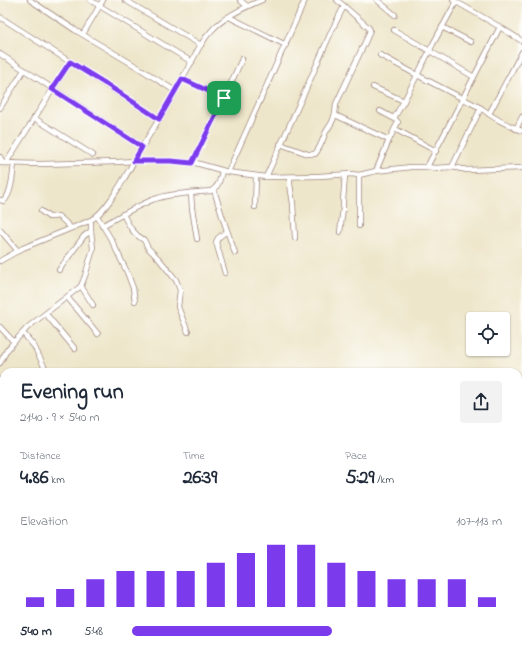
<!DOCTYPE html>
<html lang="en">
<head>
<meta charset="utf-8">
<style>
  :root { --surface:#fff; --page:#f2f2f3; --text:#1f2937; --muted:#747a83; --accent:#7c3aed }
  body { margin:0; font-family:"Indie Flower",sans-serif; background:var(--page); color:var(--text); height:100vh; display:flex; flex-direction:column; font-size:15px; white-space:nowrap }
  * { box-sizing:border-box; margin:0 }
  p { font-size:13px; color:var(--muted) }
  .icon { flex:none; width:22px; height:22px; fill:none; stroke:currentColor; stroke-width:2; stroke-linecap:round; stroke-linejoin:round }
  .map { position:relative; flex:1; overflow:hidden }
  .panel { position:absolute; left:0px; top:368px; width:522px; height:286px; display:flex; flex-direction:column; background:var(--surface); border-radius:12px 12px 0 0; box-shadow:0 1px 3px #0004 }
  .panel>* { flex:none }
  .buttons { position:absolute; left:466px; top:312px; display:grid; gap:8px }
  .buttons a { display:grid; place-items:center; width:44px; height:44px; border-radius:4px; background:var(--surface); box-shadow:0 1px 3px #0004; font-size:20px }
  .pin { position:absolute; display:grid; place-items:center; width:34px; height:34px; color:#fff; margin:-17px; border-radius:8px; box-shadow:0 2px 6px #0006 }
  .round { display:grid; place-items:center; flex:none; width:42px; height:42px; border-radius:4px; background:var(--page) }
  .head { display:flex; align-items:center; justify-content:space-between; height:68px; padding:0 20px }
  h1 { font-size:22px; font-weight:800; line-height:30px }
  .stats { display:grid; grid-template-columns:repeat(3,1fr); gap:6px; height:68px; padding:4px 20px }
  .stats div { display:grid; align-content:center }
  .stats b { font-size:20px; font-weight:800 }
  .stats small { font-size:11px; font-weight:400 }
  .stats p { font-size:11px }
  .chart { height:112px; padding:8px 20px }
  .chart p { display:flex; justify-content:space-between }
  .chart svg { width:100%; height:72px; margin-top:4px; stroke:var(--accent); stroke-width:6 }
  ul { padding:0 20px; list-style:none; font-size:13px }
  li { display:grid; grid-template-columns:64px 48px 1fr; align-items:center; height:30px }
  li i { height:10px; border-radius:5px; background:var(--accent) }
  .map>svg:first-child { display:block }
  .lines { fill:none; stroke-linecap:round; stroke-linejoin:round }
  .street-casing { stroke:#9c827a; stroke-width:6 }
  .street { stroke:#fff; stroke-width:4.5 }
  .route-casing { stroke:#fff; stroke-width:8 }
  .route { stroke:#7c3aed; stroke-width:5 }
</style>
</head>
<body>
<div class="map">
<svg width="522" height="654" viewBox="0 0 522 654">
  <rect width="100%" height="100%" fill="#fdfcf7"/>
  <filter id="ink" filterUnits="userSpaceOnUse"><feTurbulence type="fractalNoise" baseFrequency=".025" numOctaves="2"/><feDisplacementMap in="SourceGraphic" scale="8" xChannelSelector="R" yChannelSelector="G"/><feConvolveMatrix kernelMatrix="1 2 1 2 8 2 1 2 1" color-interpolation-filters="sRGB"/></filter>
  <filter id="wash" filterUnits="userSpaceOnUse"><feTurbulence type="fractalNoise" baseFrequency=".012" numOctaves="4" result="noise"/><feDisplacementMap in="SourceGraphic" scale="16" xChannelSelector="R" yChannelSelector="G"/><feGaussianBlur stdDeviation="0.9" result="paint"/><feColorMatrix in="noise" values="0 0 0 0 0 0 0 0 0 0 0 0 0 0 0 0 0 1.4 0 .05"/><feComposite in="paint" operator="in"/></filter>
  <g filter="url(#wash)">
    <rect width="100%" height="100%" fill="#eee6ca"/>
  </g>
  <g filter="url(#ink)">
    <g class="lines">
      <defs>
        <g id="street">
          <polyline points="30,0 75,30 139,68 175,91"/>
          <polyline points="90,0 192,62"/>
          <polyline points="125,0 201,45"/>
          <polyline points="240,0 247,6"/>
          <polyline points="377,0 395,15"/>
          <polyline points="453,0 500,27 522,41"/>
          <polyline points="0,17 159,119"/>
          <polyline points="229,17 286,45"/>
          <polyline points="442,27 471,42"/>
          <polyline points="394,30 474,77"/>
          <polyline points="83,34 103,0"/>
          <polyline points="0,54 142,147"/>
          <path d="M380 55 417 75 481 108C494 119 506 124 522 131"/>
          <polyline points="182,79 224,98 192,163"/>
          <polyline points="373,87 404,101"/>
          <polyline points="224,98 242,59"/>
          <polyline points="0,108 24,70"/>
          <polyline points="489,114 522,52"/>
          <polyline points="335,115 389,140"/>
          <polyline points="34,118 93,155"/>
          <polyline points="394,118 404,101 433,44 456,2"/>
          <polyline points="395,129 436,151"/>
          <polyline points="516,129 522,117"/>
          <path d="M280 144 308 154H315C320 148 322 142 325 134 327 129 331 125 333 120 335 115 336 110 336 104L367 38 370 30 368 27 337 0"/>
          <polyline points="0,157 3,163"/>
          <polyline points="0,163 41,164 118,162 134,161 171,161 196,163 228,172 266,177 319,176 351,174 359,175 376,171 411,167 427,167 435,168 452,167 467,170 522,168"/>
          <polyline points="6,163 70,62"/>
          <polyline points="427,167 500,27"/>
          <polyline points="452,167 481,108"/>
          <polyline points="376,171 389,140 398,122 395,119 380,111"/>
          <polyline points="228,172 305,0"/>
          <polyline points="359,175 359,226"/>
          <polyline points="266,177 306,89 332,30 344,6"/>
          <polyline points="290,177 290,184 293,204 295,238"/>
          <polyline points="214,190 223,219 235,253"/>
          <polyline points="191,193 192,208 197,239"/>
          <path d="M0 200 4 201C12 193 13 173 14 163"/>
          <polyline points="255,207 256,176"/>
          <polyline points="41,211 49,217 52,217 58,216 64,221 71,228"/>
          <path d="M123 214C129 226 133 234 144 240L148 248 159 259 176 280 180 290 178 307 188 332"/>
          <polyline points="97,216 112,241 127,272 133,288 135,301"/>
          <path d="M102 226C118 217 135 207 152 200 170 193 192 193 211 191 219 187 220 179 222 171"/>
          <polyline points="0,230 18,251"/>
          <polyline points="340,232 343,208 343,201 345,175"/>
          <path d="M0 261 23 248 89 221C106 213 124 179 133 163 145 140 161 118 173 95 179 84 185 73 191 63 197 51 203 39 213 29 225 16 245 7 262 0"/>
          <polyline points="59,270 84,236 91,231"/>
          <polyline points="225,273 216,242 218,238 227,231"/>
          <polyline points="81,286 93,305"/>
          <polyline points="67,297 98,334"/>
          <polyline points="46,314 75,349"/>
          <polyline points="0,327 14,342 7,350 0,363"/>
          <polyline points="23,333 34,346 47,372"/>
          <polyline points="14,342 28,327 81,286 85,276 93,249 91,231 91,223 89,221"/>
          <polyline points="0,380 4,383"/>
          <polyline points="0,469 4,471"/>
        </g>
      </defs>
      <!-- street casing -->
      <use href="#street" class="street-casing"/>
      <!-- street -->
      <use href="#street" class="street"/>
    </g>
  </g>
  <g class="lines" filter="url(#ink)">
    <defs>
      <polygon id="route" points="70,62 106,84 159,119 182,79 224,98 192,163 171,161 134,161 142,147 52,89"/>
    </defs>
    <!-- route casing -->
    <use href="#route" class="route-casing"/>
    <!-- route -->
    <use href="#route" class="route"/>
  </g>
</svg>
<div class="buttons">
<a><svg class="icon" aria-label="locate" viewBox="0 0 24 24"><circle cx="12" cy="12" r="6"/><path d="M12 2v4M12 18v4M2 12h4M18 12h4"/></svg></a>
</div>
<div class="pin" style="left:224px;top:98px;background:#1e9e55"><svg class="icon" aria-label="arrive" viewBox="0 0 24 24"><path d="M6 21V4h12l-3 4 3 4H6"/></svg></div>
<section class="panel">
<div class="head"><div><h1>Evening run</h1><p>21:40 · 9 × 540 m</p></div><a class="round"><svg class="icon" aria-label="share" viewBox="0 0 24 24"><path d="M12 15V3M7 8l5-5 5 5M5 13v7h14v-7"/></svg></a></div>
<div class="stats">
<div><p>Distance</p><b>4.86<small> km</small></b></div>
<div><p>Time</p><b>26:39</b></div>
<div><p>Pace</p><b>5:29<small> /km</small></b></div>
</div>
<div class="chart"><p><span>Elevation</span>107–113 m</p>
<svg viewBox="0 0 160 44" preserveAspectRatio="none"><path d="M5 44V38M15 44V33M25 44V27M35 44V22M45 44V22M55 44V22M65 44V17M75 44V11M85 44V6M95 44V6M105 44V17M115 44V22M125 44V27M135 44V27M145 44V27M155 44V38"/></svg>
</div>
<ul>
<li><b>540 m</b>5:48<i style="width:54%"></i></li>
</ul>
</section>
</div>
</body>
</html>
